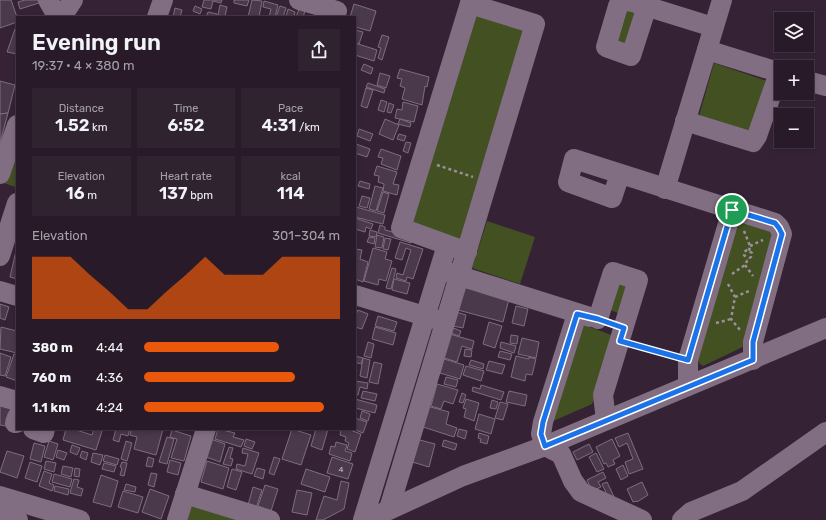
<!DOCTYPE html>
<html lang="en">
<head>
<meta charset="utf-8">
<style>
  :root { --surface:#281a28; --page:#302330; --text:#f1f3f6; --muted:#a5a1a8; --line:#443845; --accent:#ea580c }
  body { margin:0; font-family:Rubik,sans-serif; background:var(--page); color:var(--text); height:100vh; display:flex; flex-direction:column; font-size:15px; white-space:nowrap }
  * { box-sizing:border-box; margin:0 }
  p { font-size:13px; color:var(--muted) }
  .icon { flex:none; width:22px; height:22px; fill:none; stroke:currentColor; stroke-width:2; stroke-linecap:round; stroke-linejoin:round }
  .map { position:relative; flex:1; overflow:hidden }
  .details { position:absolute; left:16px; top:16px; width:340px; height:414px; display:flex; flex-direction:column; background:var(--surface); border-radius:0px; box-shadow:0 2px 6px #0003,0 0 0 1px var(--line) }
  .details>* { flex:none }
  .controls { position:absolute; left:774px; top:12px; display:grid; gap:8px }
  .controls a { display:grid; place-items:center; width:40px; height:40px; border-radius:0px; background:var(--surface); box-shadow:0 2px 6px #0003,0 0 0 1px var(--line); font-size:20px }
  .pin { position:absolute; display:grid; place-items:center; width:34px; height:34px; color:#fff; margin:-17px; border:2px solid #fff; border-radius:50%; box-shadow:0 1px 4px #0007 }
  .round { display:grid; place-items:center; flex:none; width:42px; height:42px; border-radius:0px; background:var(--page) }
  .head { display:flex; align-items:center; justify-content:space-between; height:68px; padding:0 16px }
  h1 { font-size:22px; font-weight:600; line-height:30px }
  .metrics { display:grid; grid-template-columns:repeat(3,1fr); gap:6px; height:68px; padding:4px 16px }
  .metrics div { display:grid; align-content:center; border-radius:0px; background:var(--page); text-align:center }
  .metrics b { font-size:17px; font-weight:600 }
  .metrics small { font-size:11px; font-weight:400 }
  .metrics p { font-size:11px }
  .chart { height:112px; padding:8px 16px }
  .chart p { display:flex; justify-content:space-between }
  .chart svg { width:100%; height:72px; margin-top:4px; fill:var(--accent); opacity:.7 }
  ul { padding:0 16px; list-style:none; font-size:13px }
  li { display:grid; grid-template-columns:64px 48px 1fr; align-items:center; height:30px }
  li i { height:10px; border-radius:5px; background:var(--accent) }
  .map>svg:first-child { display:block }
  .green { fill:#425022 }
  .building { fill:#4a384b; stroke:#806c80 }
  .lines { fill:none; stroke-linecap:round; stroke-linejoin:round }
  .path { stroke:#9d8e9d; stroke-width:2.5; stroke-dasharray:3 3; stroke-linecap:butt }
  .minor { stroke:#826e83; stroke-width:20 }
  .route-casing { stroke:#fff; stroke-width:8 }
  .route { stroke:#1a73e8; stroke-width:5 }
  .labels { text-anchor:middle; stroke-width:4; stroke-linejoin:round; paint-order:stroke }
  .number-label { font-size:8px; fill:#cdc0ce }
</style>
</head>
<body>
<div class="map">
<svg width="826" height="520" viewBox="0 0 826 520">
  <rect width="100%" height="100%" fill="#352335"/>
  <!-- green -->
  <g class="green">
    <polygon points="623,8 637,13 628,45 613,40"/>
    <polygon points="473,15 525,28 462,243 411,226"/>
    <polygon points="714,63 770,82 753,133 699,116"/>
    <polygon points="17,147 17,182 15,187 4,183"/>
    <polygon points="744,220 774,230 747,345 703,366 699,363 696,356 737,223"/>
    <polygon points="487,221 535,237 520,284 472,268"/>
    <polygon points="618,281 630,284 621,314 610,310"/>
    <polygon points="582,324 614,336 595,397 592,404 551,422"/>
    <polygon points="193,503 250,520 187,520"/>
  </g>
  <!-- building -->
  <g class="building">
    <polygon points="0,0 11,0 17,17 17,22 0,28"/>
    <polygon points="25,0 38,0 39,3 20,9 18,2"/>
    <polygon points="204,0 222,0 221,3 213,1 211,9 202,7"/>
    <polygon points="234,0 249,0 247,6 234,3"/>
    <polygon points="252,0 262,1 259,17 248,17"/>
    <polygon points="264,1 278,5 275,17 269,17 271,9 263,7"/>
    <polygon points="354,4 376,11 370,31 355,27 355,17 350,17"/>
    <polygon points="220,5 227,7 225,16 218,15"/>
    <polygon points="195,6 202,9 200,14 193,11"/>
    <polygon points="280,6 286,8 283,17 276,17"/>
    <polygon points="175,8 182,10 180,17 173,17"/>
    <polygon points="288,9 295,12 294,17 286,17"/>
    <polygon points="299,9 305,11 303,17 296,17"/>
    <polygon points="208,12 217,14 216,17 206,17"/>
    <polygon points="15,29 17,29 17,54 7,52"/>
    <polygon points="355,30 363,32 359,44 355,43"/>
    <polygon points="382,35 389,37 382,60 378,58 381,48 378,47"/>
    <polygon points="355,43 377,50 374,61 355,55"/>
    <polygon points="364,64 373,68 371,74 361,70"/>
    <polygon points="400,69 429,77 427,87 425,86 422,105 402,99 405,88 400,86 402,79 397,78"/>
    <polygon points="380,73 390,76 386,88 377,85"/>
    <polygon points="0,81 15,85 8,113 0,114"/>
    <polygon points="368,83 385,89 384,93 366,87"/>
    <polygon points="366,88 373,90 367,108 361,106"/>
    <polygon points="381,100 387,102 384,112 378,110"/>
    <polygon points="403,102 418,106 414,122 395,118 397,109 402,110"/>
    <polygon points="389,103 394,105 391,113 387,112"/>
    <polygon points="8,113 0,143 0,114"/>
    <polygon points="385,119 399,125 393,140 379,134"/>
    <polygon points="400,119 411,123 410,127 398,124"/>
    <polygon points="359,129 373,134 370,141 357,136"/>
    <polygon points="399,134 406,136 404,141 397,139"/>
    <polygon points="406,142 411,143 408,153 403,151"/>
    <polygon points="356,144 370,149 367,157 355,153"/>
    <polygon points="381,149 401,156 397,170 381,164 383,158 378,157"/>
    <polygon points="377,166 397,172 393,184 399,185 397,195 383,191 384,184 378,182 379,176 374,175"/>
    <polygon points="360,181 370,184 369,189 358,186"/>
    <polygon points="375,186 383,188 376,211 369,209"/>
    <polygon points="383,192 389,194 384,213 377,211"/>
    <polygon points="362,196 370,198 367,208 359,206"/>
    <polygon points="356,207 385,215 383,224 355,217"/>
    <polygon points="355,218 373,224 371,229 366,227 365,232 355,229"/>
    <polygon points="380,225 385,227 385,230 413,237 411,243 378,233"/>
    <polygon points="370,230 377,232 376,237 369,236"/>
    <polygon points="377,235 384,237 382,248 375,247"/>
    <polygon points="369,237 375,238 374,244 367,242"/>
    <polygon points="385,238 391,239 388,250 383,249"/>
    <polygon points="400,242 423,249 413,279 407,277 406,281 396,278 397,273 403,275 411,250 406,248 402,260 395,258"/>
    <polygon points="373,248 387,252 385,259 392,261 386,281 379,279 378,285 364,281"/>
    <polygon points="355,249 362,250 360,259 368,262 363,282 355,279"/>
    <polygon points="16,251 17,251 17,279 10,277"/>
    <polygon points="392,268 396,269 391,289 386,288"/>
    <polygon points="394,279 410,283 407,294 392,290"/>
    <polygon points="464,287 509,299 503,322 458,310"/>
    <polygon points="0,304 9,307 5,320 0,318"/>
    <polygon points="516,306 528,309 524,326 512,323"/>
    <polygon points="358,310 368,314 362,329 355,327 355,317"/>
    <polygon points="456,312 466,315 463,328 453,326"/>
    <polygon points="378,316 397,322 394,331 375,326"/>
    <polygon points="489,322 502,326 495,348 483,344"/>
    <polygon points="448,326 461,331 459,336 446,331"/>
    <polygon points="1,327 17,331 17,353 0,349"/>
    <polygon points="375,327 396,333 393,345 372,339"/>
    <polygon points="446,333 474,341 472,349 462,346 457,362 438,356"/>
    <polygon points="511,335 518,336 517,344 510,343"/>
    <polygon points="522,338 539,342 536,358 518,354"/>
    <polygon points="368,342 374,344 371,358 364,356"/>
    <polygon points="501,342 516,346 514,353 500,348"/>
    <polygon points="465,349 472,350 471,357 464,356"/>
    <polygon points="500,351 512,354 510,360 498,357"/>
    <polygon points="0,353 11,357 5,376 0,375"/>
    <polygon points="14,354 17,355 17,381 6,377"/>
    <polygon points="355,356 363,358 361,364 355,362"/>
    <polygon points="516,356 529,359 529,357 536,359 532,375 526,374 525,381 511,377"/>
    <polygon points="363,358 370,360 367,378 360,376"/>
    <polygon points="444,359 464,365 460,379 440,373"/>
    <polygon points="471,360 484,364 483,369 469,365"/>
    <polygon points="489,361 505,365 502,374 486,370"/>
    <polygon points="374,362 382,364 378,384 369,382"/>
    <polygon points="466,366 484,371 481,381 463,375"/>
    <polygon points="446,377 458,380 456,387 444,384"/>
    <polygon points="355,381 368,383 367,389 360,387 358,395 355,395"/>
    <polygon points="437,384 458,390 453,404 444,401 441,409 431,406"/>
    <polygon points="481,385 504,392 501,400 472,391 473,387 480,389"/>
    <polygon points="363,391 377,394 375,401 361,398"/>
    <polygon points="509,391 527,395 525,406 506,402"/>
    <polygon points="462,393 466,395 463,403 459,402"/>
    <polygon points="355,399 377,405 375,413 355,408"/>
    <polygon points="466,399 479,403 474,421 464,417 466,409 463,408"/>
    <polygon points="492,400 498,402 496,409 490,408"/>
    <polygon points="500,402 508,404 503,420 495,418"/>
    <polygon points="0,404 11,408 6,426 0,425"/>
    <polygon points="423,405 449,412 446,424 457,428 454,437 417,425"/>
    <polygon points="362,411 370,414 368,421 360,418"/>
    <polygon points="479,414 495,419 491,434 475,429"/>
    <polygon points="355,418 367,422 363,433 353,429 355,429"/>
    <polygon points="66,429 73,429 92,435 94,429 102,431 96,450 63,440"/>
    <polygon points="116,429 130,429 128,436 121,434 119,442 113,440"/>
    <polygon points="132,429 163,429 156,455 134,449 137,437 130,435"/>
    <polygon points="218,429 235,433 233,437 244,440 241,447 215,439"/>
    <polygon points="292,429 311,435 301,465 282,459"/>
    <polygon points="316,429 328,429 322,450 311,446"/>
    <polygon points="341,429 347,429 361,434 355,452 347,449 349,443 345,441 346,437 340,435"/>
    <polygon points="459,429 467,431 465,439 457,436"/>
    <polygon points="172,430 191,436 184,461 171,458 177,439 170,437"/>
    <polygon points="479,433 489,436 487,444 480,442 481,439 478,438"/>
    <polygon points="628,433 643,469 629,474 625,462 633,459 627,443 619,447 615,438"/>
    <polygon points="167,437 174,439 167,464 159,462"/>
    <polygon points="211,439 225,444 220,462 206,457"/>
    <polygon points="246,439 255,442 252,449 244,446"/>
    <polygon points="416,439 435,444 429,467 409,461"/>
    <polygon points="612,439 620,456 613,460 615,464 608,467 606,463 604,464 596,447"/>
    <polygon points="444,440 457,444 455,450 442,446"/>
    <polygon points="49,441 58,444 53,460 44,457"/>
    <polygon points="126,441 132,443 127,461 121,459"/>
    <polygon points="336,442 347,445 345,451 352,453 350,461 329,454 331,446 335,447"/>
    <polygon points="34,443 45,446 41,462 30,459"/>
    <polygon points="589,444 593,452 577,460 573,452"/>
    <polygon points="72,445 80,448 77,455 70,452"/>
    <polygon points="229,447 233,448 230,458 233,459 231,466 223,464"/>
    <polygon points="243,448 259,453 252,474 236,469 237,464 245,466 248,454 242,453"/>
    <polygon points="58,450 67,453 64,460 56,457"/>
    <polygon points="7,451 24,456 17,478 0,472"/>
    <polygon points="82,451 88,453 86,460 80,457"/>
    <polygon points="93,453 103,455 100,465 91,462"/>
    <polygon points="596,453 604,469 597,472 589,457"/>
    <polygon points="105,455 119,459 117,465 103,461"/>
    <polygon points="148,457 154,459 152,467 146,466"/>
    <polygon points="274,457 280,459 274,475 269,473"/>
    <polygon points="332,457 353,464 348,479 327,473"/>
    <polygon points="170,460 181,463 178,475 167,472"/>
    <polygon points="46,461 56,463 54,472 44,469"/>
    <polygon points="207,461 229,468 223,489 201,482"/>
    <polygon points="30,462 42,466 37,482 25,478"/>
    <polygon points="122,462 127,463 124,476 120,475 122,468 120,467"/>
    <polygon points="104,463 116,466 114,472 102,469"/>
    <polygon points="623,465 628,476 621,480 616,469"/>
    <polygon points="63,466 73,468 71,477 61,474"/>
    <polygon points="75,468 80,469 79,477 74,476"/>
    <polygon points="257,468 265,470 263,479 254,476"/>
    <polygon points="232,469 242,472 236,490 227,487"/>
    <polygon points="306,469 330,477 325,492 301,484"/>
    <polygon points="44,471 52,474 49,483 54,485 52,491 39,486"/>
    <polygon points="603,472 606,478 598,482 601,487 592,491 587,480"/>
    <polygon points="151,473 157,474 154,487 148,485"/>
    <polygon points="54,474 72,479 70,487 52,482"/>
    <polygon points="101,475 118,481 111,507 93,502"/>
    <polygon points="74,479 79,480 77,487 83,489 81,496 70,493"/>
    <polygon points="341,481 349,483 344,509 323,520 316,520 324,496 337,500"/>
    <polygon points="607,482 615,499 610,501 602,484"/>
    <polygon points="642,482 648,495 637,502 637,501 633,502 627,489"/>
    <polygon points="126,484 136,487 135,492 124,490"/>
    <polygon points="265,485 278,489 271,511 258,506"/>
    <polygon points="55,486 69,489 68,495 54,491"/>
    <polygon points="253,487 262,490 256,508 248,505"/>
    <polygon points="150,489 169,496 161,519 142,512"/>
    <polygon points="297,490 312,493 307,515 292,512"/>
    <polygon points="123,491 143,497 138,513 118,507"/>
  </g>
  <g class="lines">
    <!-- path -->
    <g class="path">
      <polyline points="437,165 473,177"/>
      <polyline points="744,231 750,246 749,251"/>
      <polyline points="750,246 763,240"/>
      <polyline points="745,265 753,276"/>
      <polyline points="732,274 745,265 748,259 751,257 752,253 747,250 744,252 744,255 748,259"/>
      <polyline points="728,284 735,297 731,319 740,330"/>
      <polyline points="735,297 749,291"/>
      <polyline points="716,323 731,319"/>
      <polyline points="636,345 672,355"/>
    </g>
    <!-- minor -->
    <g class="minor">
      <polyline points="48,0 57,16"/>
      <polyline points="299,0 337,11"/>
      <polyline points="647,6 631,56 606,47 618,6 626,0 713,27"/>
      <polyline points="63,15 73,0"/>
      <polyline points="157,17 163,0"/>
      <polyline points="707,50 781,73"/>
      <polyline points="807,81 826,86"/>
      <polyline points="685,121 753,142 757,136 779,73"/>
      <polyline points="0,174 17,125"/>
      <polyline points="620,174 612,198 568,182 574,159 775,223 779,227 782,234 753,342 753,360"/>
      <polyline points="665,189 722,0"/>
      <polyline points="467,252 401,228 471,0"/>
      <polyline points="0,256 17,203"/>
      <polyline points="447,272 590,317"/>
      <polyline points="0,291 17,296"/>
      <polyline points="355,295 438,320"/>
      <polyline points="577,314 543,422 541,434 545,446 561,454 573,481 581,492 642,520"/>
      <polyline points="598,319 613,272 638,280 603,395 606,420"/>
      <polyline points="688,386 688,360 732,210"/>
      <polyline points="0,396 17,401"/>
      <polyline points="17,417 15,423 17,423"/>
      <polyline points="33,429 44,433 45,429"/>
      <polyline points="185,494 270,520"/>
      <polyline points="0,496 80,520"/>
      <polyline points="389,509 535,24 470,4"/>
      <polyline points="0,515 18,520"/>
      <polyline points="177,520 206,429"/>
      <polyline points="363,520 447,245"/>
      <polyline points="367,520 463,476 545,446 826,328"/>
      <polyline points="682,520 691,512 742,491 826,432"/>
    </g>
  </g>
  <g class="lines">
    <defs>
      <polygon id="route" points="732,210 775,223 779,228 782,234 753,342 753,360 545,446 541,434 543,422 577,314 598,319 624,328 620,341 688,360"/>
    </defs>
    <!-- route casing -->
    <use href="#route" class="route-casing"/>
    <!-- route -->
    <use href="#route" class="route"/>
  </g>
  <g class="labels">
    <!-- number labels -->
    <g class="number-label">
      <text x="341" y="472">4</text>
    </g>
  </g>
</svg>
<div class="controls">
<a><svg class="icon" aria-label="layers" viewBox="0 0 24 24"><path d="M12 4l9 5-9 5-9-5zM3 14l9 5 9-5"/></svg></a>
<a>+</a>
<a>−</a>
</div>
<div class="pin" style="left:732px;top:210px;background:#1e9e55"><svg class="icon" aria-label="arrive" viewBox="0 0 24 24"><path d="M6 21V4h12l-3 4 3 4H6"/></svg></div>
<section class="details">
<div class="head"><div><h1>Evening run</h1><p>19:37 · 4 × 380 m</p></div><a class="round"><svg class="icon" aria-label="share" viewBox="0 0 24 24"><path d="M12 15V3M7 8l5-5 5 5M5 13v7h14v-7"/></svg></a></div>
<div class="metrics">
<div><p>Distance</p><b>1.52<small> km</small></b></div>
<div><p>Time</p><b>6:52</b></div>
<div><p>Pace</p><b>4:31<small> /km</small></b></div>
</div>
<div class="metrics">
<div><p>Elevation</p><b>16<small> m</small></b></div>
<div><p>Heart rate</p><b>137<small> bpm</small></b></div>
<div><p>kcal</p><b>114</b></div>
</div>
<div class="chart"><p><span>Elevation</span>301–304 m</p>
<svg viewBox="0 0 160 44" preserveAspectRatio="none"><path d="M0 44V6L10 6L20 6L30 17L40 27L50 38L60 38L70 27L80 17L90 6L100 17L110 17L120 17L130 6L140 6L150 6L160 6V44z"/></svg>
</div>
<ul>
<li><b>380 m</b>4:44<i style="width:69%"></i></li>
<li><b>760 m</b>4:36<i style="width:77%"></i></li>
<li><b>1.1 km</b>4:24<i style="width:92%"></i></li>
</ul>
</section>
</div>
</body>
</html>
